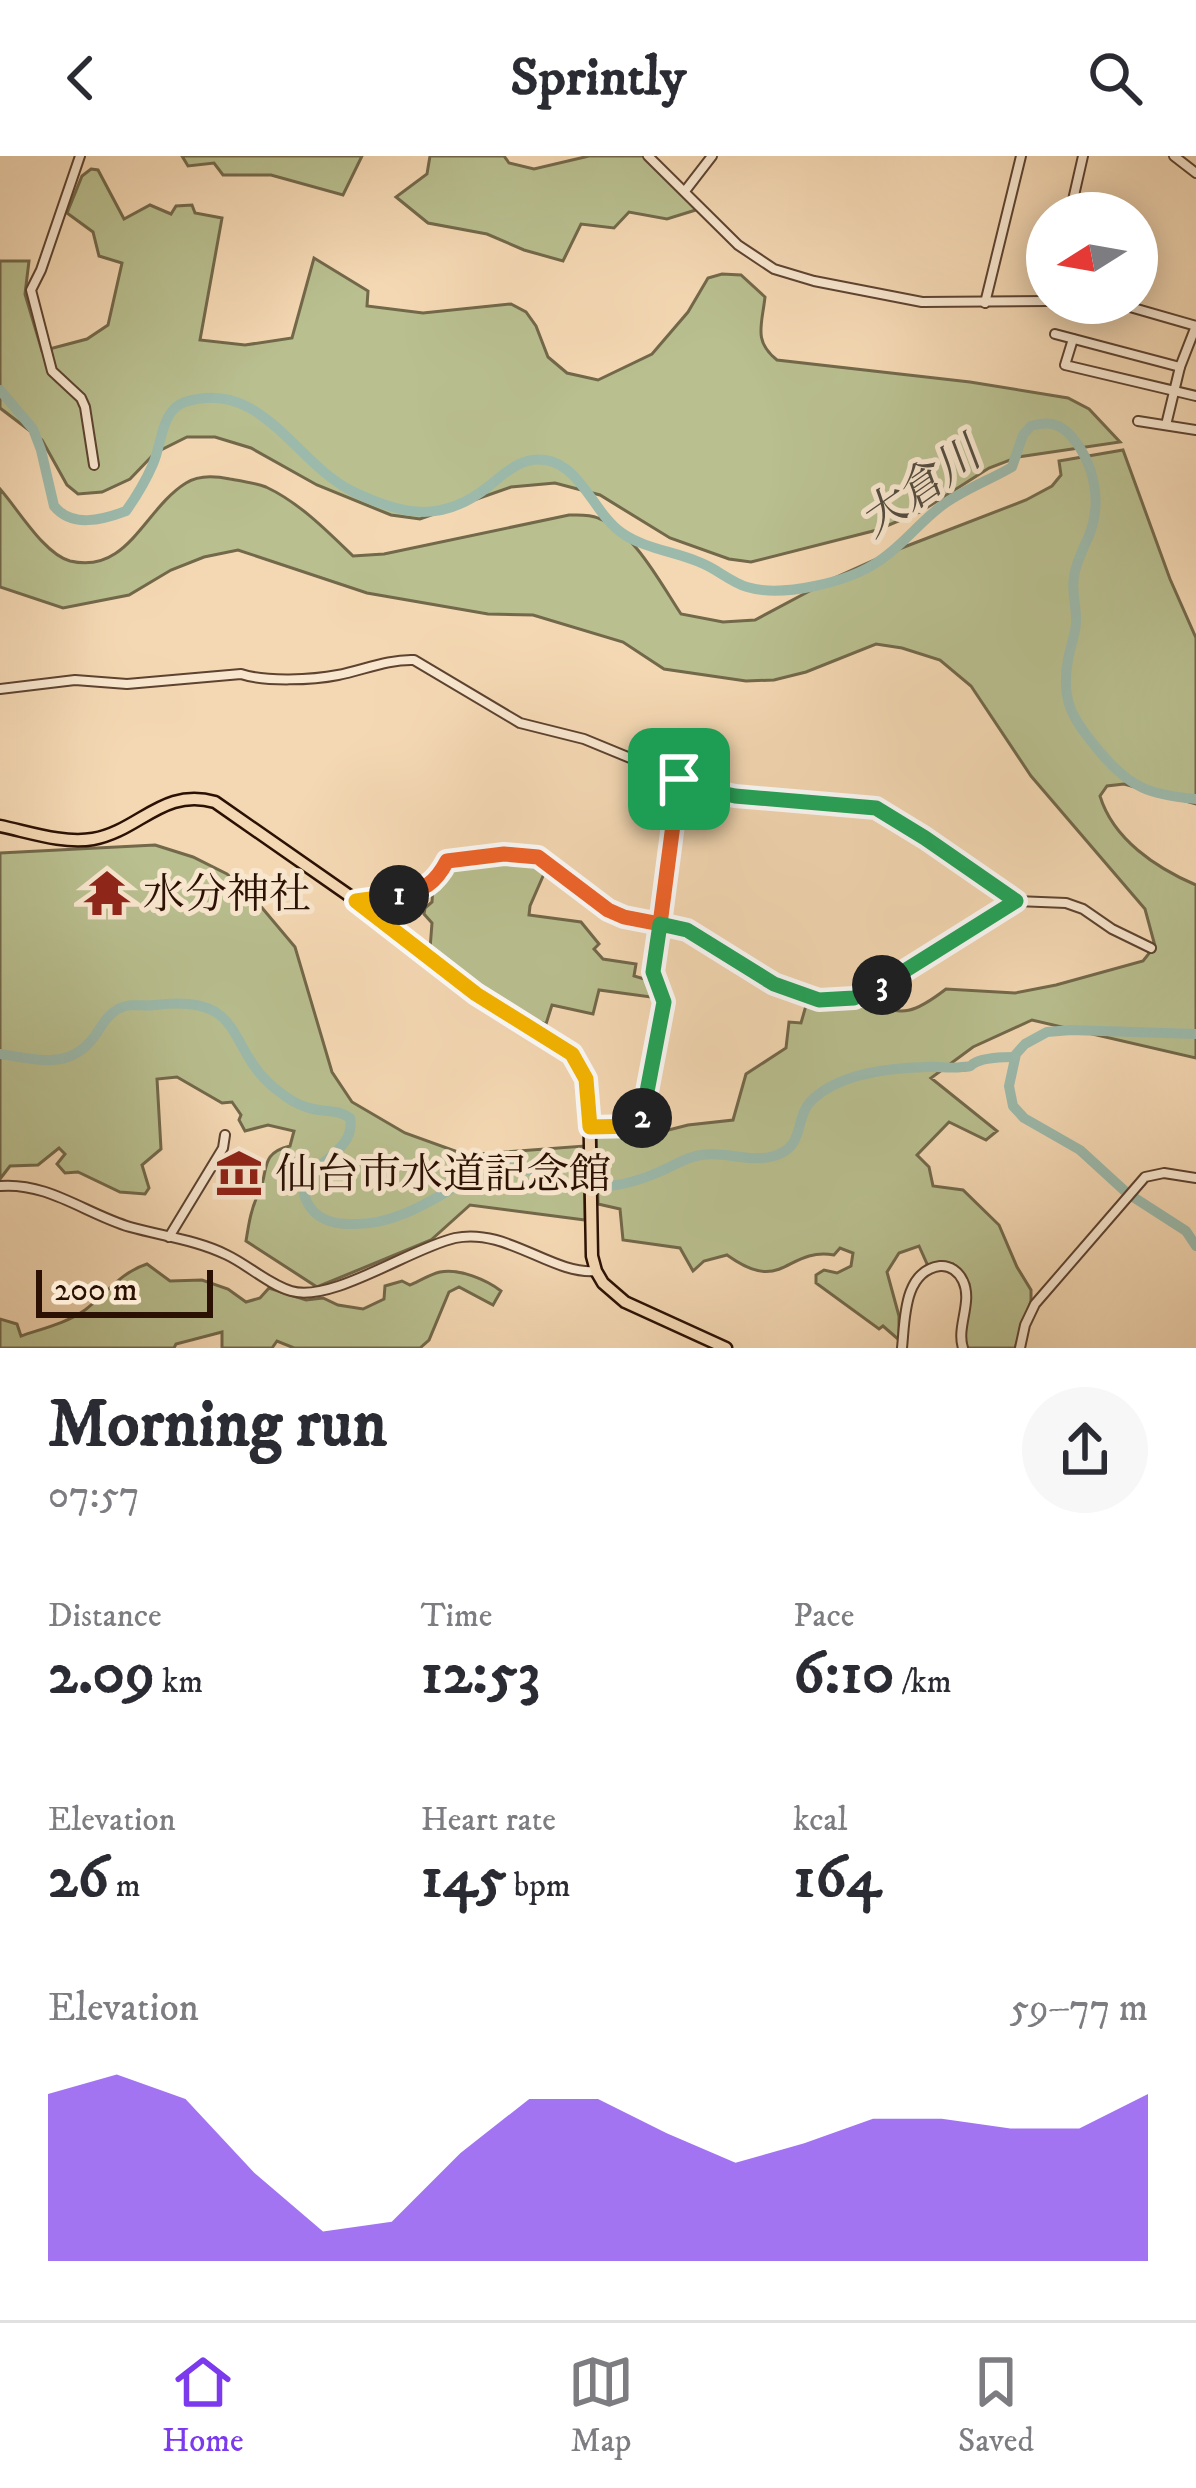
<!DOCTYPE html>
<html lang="en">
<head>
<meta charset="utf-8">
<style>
  :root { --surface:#fff; --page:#f7f7f7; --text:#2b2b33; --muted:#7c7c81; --line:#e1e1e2; --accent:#7c3aed }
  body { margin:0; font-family:"IM FELL DW Pica","Noto Serif JP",serif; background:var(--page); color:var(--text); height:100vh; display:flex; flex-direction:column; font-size:45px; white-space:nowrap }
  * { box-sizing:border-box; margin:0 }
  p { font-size:39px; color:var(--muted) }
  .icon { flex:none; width:66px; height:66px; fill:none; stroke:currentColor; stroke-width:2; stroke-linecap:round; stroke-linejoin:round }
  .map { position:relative; height:1192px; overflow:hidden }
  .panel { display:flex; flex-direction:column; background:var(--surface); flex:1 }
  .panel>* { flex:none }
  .needle { width:78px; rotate:259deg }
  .tools { position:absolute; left:1026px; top:36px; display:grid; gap:24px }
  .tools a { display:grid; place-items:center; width:132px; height:132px; border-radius:50%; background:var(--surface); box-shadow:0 6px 30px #0003; font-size:60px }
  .scale { position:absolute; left:36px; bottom:30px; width:177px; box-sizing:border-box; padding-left:12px; border:6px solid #2b1104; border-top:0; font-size:33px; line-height:42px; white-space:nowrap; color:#2b1104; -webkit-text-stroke:9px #f8e6ce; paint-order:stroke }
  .pin { position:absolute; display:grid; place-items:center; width:102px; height:102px; color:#fff; margin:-51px; border-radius:24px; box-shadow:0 6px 18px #0006 }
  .km { position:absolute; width:60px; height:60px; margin:-30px; border-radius:50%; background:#222; color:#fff; font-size:33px; line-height:60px; text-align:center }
  .round { display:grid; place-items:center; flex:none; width:126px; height:126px; border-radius:63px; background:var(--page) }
  .head { display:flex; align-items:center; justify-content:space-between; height:204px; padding:0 48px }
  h1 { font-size:66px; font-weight:700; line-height:90px }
  .stats { display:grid; grid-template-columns:repeat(3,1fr); gap:18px; height:204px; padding:12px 48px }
  .stats div { display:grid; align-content:center }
  .stats b { font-size:60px; font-weight:700 }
  .stats small { font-size:33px; font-weight:400 }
  .stats p { font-size:33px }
  .chart { height:336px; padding:24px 48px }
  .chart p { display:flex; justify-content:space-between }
  .chart svg { width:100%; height:216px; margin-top:12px; fill:var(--accent); opacity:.7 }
  header { display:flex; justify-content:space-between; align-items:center; height:156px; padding:0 48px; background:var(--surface); font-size:54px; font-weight:700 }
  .tabs { display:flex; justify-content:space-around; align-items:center; height:168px; border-top:3px solid var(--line); background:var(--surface); font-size:33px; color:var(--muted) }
  .tabs a { display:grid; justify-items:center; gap:6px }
  .tabs .on { color:var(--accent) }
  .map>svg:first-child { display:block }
  .green { fill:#b9bf8f; stroke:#72684a; stroke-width:3 }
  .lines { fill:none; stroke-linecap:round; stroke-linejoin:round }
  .river { stroke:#9cbaac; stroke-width:10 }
  .minor-casing { stroke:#5d4330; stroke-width:12 }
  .major-casing { stroke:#2b1104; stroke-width:15 }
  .minor { stroke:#f8e6ce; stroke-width:8 }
  .major { stroke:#f4d8b3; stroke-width:10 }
  .split-1-casing { stroke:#fff; stroke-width:24 }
  .split-2-casing { stroke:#fff; stroke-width:24 }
  .split-3-casing { stroke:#fff; stroke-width:24 }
  .split-4-casing { stroke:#fff; stroke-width:24 }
  .split-1 { stroke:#f0652b; stroke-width:15 }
  .split-2 { stroke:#f5b400; stroke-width:15 }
  .split-3 { stroke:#22a559; stroke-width:15 }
  .split-4 { stroke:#22a559; stroke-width:15 }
  .labels { text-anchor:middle; stroke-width:10; stroke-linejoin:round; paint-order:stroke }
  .poi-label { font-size:42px; fill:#2b1104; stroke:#f8e6ce; text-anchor:start }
  .water-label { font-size:45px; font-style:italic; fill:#534c3f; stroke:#f8e6ce }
</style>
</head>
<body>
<header><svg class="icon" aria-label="back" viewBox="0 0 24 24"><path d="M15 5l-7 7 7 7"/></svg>Sprintly<svg class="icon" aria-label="search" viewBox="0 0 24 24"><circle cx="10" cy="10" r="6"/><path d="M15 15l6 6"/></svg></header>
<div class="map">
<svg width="1196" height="1192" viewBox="0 0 1196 1192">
  <rect width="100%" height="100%" fill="#f4d8b3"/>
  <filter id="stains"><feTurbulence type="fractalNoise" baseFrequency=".00167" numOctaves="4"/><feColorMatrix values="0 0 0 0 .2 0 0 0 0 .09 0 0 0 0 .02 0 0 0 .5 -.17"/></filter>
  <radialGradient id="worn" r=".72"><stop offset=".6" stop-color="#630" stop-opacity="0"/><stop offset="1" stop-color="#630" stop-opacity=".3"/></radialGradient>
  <!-- green -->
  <g class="green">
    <polygon points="182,0 362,0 343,39 271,19 223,19 214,7 188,10"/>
    <polygon points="430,0 504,0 509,7 534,13 589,0 644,0 699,53 667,63 629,56 614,72 581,68 563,105 524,94 487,78 428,67 396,41 427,18"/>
    <path d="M91 13 98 14 124 63 150 49 171 58 176 50 192 49 195 57 222 62 200 184 245 189 292 182 314 102 368 135 367 150 423 157 511 148 526 156 536 170 548 201 567 217 598 224 652 198 688 156 708 122 722 118 741 119 765 141C762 169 753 185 777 204L970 226 1068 242 1089 253 1120 286 1018 301 989 312 920 356 877 374 751 406 729 403 670 382 600 339 555 327 511 331 420 363 391 359 317 329 251 292 215 281H187L155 297 130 323 102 336 78 338 67 329 42 284 0 252V105H29L25 138 42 195 87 183 108 169 122 107 99 100 93 76 67 57 82 20Z"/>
    <path d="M1123 294 1170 423 1196 482V648L1124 628 1107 630 1100 640C1113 683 1156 712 1196 729V902L1032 864 973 891 931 922 997 975 986 984 949 966 917 999 929 1011 933 1030 963 1034 999 1069 1017 1111 1031 1134V1145L1015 1192H967L964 1176 969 1128 953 1108 943 1107 928 1110 919 1090 899 1097 887 1116 899 1160V1184L883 1170 879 1173 816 1127V1119L824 1114 837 1117 851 1110 853 1097 840 1092 834 1099C785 1091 784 1140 727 1099L704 1105 693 1115 680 1092 623 1084 620 1053 598 1048 596 977H613L625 981 649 979 688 969 733 964 746 918 786 892 789 866 801 867 807 846C823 846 842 843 857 846 902 856 906 864 946 833L1015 837 1056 829 1143 805 1155 790 1145 753 1031 620 971 530 940 504 902 492 876 488 806 516 774 524 746 525 664 513 623 486 533 459 488 458 367 437 238 394 204 401 171 414 129 439 63 452 0 431V333C18 353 44 398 70 405 128 419 144 353 186 327 198 319 216 320 230 323 242 325 256 327 266 331 300 347 327 375 353 400L384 398 569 359C579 359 589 358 598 362 633 374 661 428 681 458L723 466 755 464 832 423 899 393 1026 344 1052 330 1061 319 1059 305Z"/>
    <path d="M155 689 193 701 227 718 258 747 295 791 332 916 352 946 405 977 466 999 584 990 585 1064 470 1049 431 1084 317 1131 246 1085C249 1066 251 1053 259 1036 269 1016 259 997 290 990L294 975 268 969 245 975 239 964 241 959 232 946 222 947 177 921 157 923 161 993 142 1009 149 1032 145 1038 120 1036 78 1016 65 1017 57 1008 65 998 59 992 38 1009 10 1010 0 1023V697Z"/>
    <path d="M485 703H524L547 711 530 750 529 759 581 766 599 788 594 793 603 803 636 808 634 820 651 825 658 842 599 834 593 858 552 849 546 868C501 853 466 823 430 793L432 767 424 758 425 752 432 746 433 730 440 724 449 709Z"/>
    <path d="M147 1108 170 1125 202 1124 228 1133 246 1146 260 1142 269 1132 306 1144 323 1142 338 1149 363 1153 384 1143 385 1130 402 1125 410 1129C419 1125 431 1118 440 1116 459 1112 487 1124 501 1135L493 1149 459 1131 449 1136 429 1184 420 1192H294L277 1185 272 1192H222V1176L176 1188 174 1192H0V1163L17 1168 21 1180C41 1173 67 1167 85 1154 106 1138 121 1116 147 1108Z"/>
  </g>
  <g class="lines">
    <!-- river -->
    <g class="river">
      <path d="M0 234 33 273 41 294 54 350C72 372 102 364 126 355 136 341 146 324 153 308 162 288 161 254 185 246 262 221 296 309 354 336 404 360 443 367 489 330 505 317 522 300 545 304 581 309 594 358 622 377 645 393 674 395 699 406 716 412 730 426 747 431 782 442 849 426 879 405 902 390 918 368 940 351 962 334 988 325 1012 311L1023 279 1031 270C1048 265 1060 267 1072 281 1094 307 1102 345 1090 377 1084 392 1076 405 1074 421 1071 437 1077 452 1076 467 1075 480 1070 491 1068 504 1060 546 1074 565 1100 596 1130 632 1150 639 1196 643"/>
      <polyline points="1196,878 1071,874 1047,876 1025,888 1016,898 1009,930 1013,950 1024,962 1080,994 1127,1037 1186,1075 1196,1090"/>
      <path d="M0 898C35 903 69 915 94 881 102 870 106 860 118 853 131 846 141 851 155 849 251 837 223 896 281 937 288 943 297 948 306 951 321 957 337 952 350 962 358 1005 282 1010 310 1051 319 1064 335 1068 350 1068 391 1070 426 1048 460 1028 470 1022 480 1013 492 1011 521 1003 555 1030 589 1031 614 1032 636 1026 659 1016 673 1010 686 1001 701 999 726 995 749 1007 774 1000 807 990 793 961 813 943 841 917 889 912 926 911 938 910 950 913 962 911 977 910 966 910 979 905 990 901 1003 901 1015 901"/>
    </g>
    <defs>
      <g id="minor">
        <polyline points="80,0 41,114 31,134 52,215 81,242 85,251 94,309"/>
        <polyline points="648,0 738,89 774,113 814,125 922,146 1047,145"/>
        <polyline points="1174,0 1196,17"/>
        <polyline points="685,35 712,0"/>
        <polyline points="1070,57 1083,0"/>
        <polyline points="985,147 1021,0"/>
        <polyline points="1116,147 1196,170"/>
        <polyline points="1055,178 1180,211"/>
        <polyline points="1073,183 1065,209 1196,240"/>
        <polyline points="1138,265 1196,274"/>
        <polyline points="1166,269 1180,211 1196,170"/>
        <path d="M0 533 75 524 127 528 241 518C265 526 313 524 338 519 363 514 389 503 414 504L520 567 584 583 708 634 735 640 868 650 885 656 1016 745"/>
        <path d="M357 745C397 735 424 748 447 705L504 697 539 701 608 754 639 765 687 774 785 834 819 844 854 842 867 838 1016 745 1066 747 1083 753 1112 773 1151 792"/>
        <polyline points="590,971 641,969 664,846 653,816 679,623"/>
        <path d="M0 1030C48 1026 86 1058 130 1071 162 1080 197 1084 227 1099 248 1109 268 1128 291 1135 332 1147 411 1092 455 1082 506 1071 552 1119 596 1115"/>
        <polyline points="169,1081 223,992 225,979"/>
        <path d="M902 1192C905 1165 903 1115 940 1110 950 1109 959 1116 963 1125 973 1146 956 1171 963 1192"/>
        <polyline points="1020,1192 1025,1169 1035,1148 1145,1021 1164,1017 1196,1022"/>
      </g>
      <path id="major" d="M0 670C29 676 63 688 93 683 139 675 163 631 215 646L357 745 476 838 563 892 577 904 584 917 589 936 592 1100 596 1115 603 1127 625 1146 726 1192"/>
    </defs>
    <!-- minor casing -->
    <use href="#minor" class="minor-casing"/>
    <!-- major casing -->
    <use href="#major" class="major-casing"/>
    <!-- minor -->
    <use href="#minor" class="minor"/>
    <!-- major -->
    <use href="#major" class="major"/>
  </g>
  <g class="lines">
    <defs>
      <path id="split-1" d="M399 739C424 734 435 728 447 705L504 698 538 701 608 754 624 761 660 768 679 623"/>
      <polyline id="split-2" points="399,739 356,745 476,838 572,898 586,923 590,971 637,970 641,969 642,962"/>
      <polyline id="split-3" points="642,962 664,846 653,816 660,768 687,774 774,828 819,844 854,842 882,829"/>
      <polyline id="split-4" points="679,623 708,634 735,640 876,652 925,682 1016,745 882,829"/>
    </defs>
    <!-- split-1 casing -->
    <use href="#split-1" class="split-1-casing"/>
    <!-- split-2 casing -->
    <use href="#split-2" class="split-2-casing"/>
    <!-- split-3 casing -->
    <use href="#split-3" class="split-3-casing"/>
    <!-- split-4 casing -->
    <use href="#split-4" class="split-4-casing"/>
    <!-- split-1 -->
    <use href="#split-1" class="split-1"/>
    <!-- split-2 -->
    <use href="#split-2" class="split-2"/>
    <!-- split-3 -->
    <use href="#split-3" class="split-3"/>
    <!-- split-4 -->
    <use href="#split-4" class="split-4"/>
  </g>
  <!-- icons -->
  <defs>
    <symbol id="temple-bare" viewBox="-9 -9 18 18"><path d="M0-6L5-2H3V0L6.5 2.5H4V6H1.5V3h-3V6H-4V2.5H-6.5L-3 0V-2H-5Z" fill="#8f2418" stroke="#f8e6ce" stroke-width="2.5" paint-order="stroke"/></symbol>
    <symbol id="museum-bare" viewBox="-9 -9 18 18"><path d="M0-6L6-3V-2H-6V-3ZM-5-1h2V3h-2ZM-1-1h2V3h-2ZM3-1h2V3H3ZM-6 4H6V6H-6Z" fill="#8f2418" stroke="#f8e6ce" stroke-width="2.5" paint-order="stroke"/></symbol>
  </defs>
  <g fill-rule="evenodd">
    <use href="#temple-bare" x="74" y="704" width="66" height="66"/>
    <use href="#museum-bare" x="206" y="984" width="66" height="66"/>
  </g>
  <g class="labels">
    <!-- poi labels -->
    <g class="poi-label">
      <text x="143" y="752">水分神社</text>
      <text x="275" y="1032">仙台市水道記念館</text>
    </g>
    <!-- water labels -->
    <g class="water-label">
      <text transform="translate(919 330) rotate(-35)" y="16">大倉川</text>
    </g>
  </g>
  <rect width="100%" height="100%" filter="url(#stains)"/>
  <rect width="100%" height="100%" fill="url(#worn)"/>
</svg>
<div class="tools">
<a><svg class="needle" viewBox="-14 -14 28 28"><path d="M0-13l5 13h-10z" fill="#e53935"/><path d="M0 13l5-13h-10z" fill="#7c7c81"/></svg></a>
</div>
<div class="scale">200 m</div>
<div class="pin" style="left:679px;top:623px;background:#1e9e55"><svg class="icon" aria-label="arrive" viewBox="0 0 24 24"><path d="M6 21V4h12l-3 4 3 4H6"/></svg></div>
<b class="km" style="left:399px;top:739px">1</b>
<b class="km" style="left:642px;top:962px">2</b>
<b class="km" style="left:882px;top:829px">3</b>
</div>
<section class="panel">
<div class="head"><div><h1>Morning run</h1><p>07:57</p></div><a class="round"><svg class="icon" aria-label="share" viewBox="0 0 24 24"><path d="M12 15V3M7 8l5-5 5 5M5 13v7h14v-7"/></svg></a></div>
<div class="stats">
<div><p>Distance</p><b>2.09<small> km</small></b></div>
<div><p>Time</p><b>12:53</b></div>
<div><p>Pace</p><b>6:10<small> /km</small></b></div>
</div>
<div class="stats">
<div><p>Elevation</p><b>26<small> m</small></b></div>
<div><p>Heart rate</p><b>145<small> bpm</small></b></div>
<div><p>kcal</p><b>164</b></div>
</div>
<div class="chart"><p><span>Elevation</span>59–77 m</p>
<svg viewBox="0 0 160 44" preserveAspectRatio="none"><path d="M0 44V10L10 6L20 11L30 26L40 38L50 36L60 22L70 11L80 11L90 18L100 24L110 20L120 15L130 15L140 17L150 17L160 10V44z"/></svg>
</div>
</section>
<nav class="tabs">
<a class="on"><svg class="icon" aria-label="home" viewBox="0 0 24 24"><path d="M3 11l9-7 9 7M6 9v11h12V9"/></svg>Home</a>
<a><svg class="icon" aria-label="map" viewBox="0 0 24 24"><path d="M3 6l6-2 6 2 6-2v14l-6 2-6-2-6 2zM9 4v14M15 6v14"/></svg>Map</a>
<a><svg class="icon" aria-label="saved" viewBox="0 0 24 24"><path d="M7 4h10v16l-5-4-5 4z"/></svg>Saved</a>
</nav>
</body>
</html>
